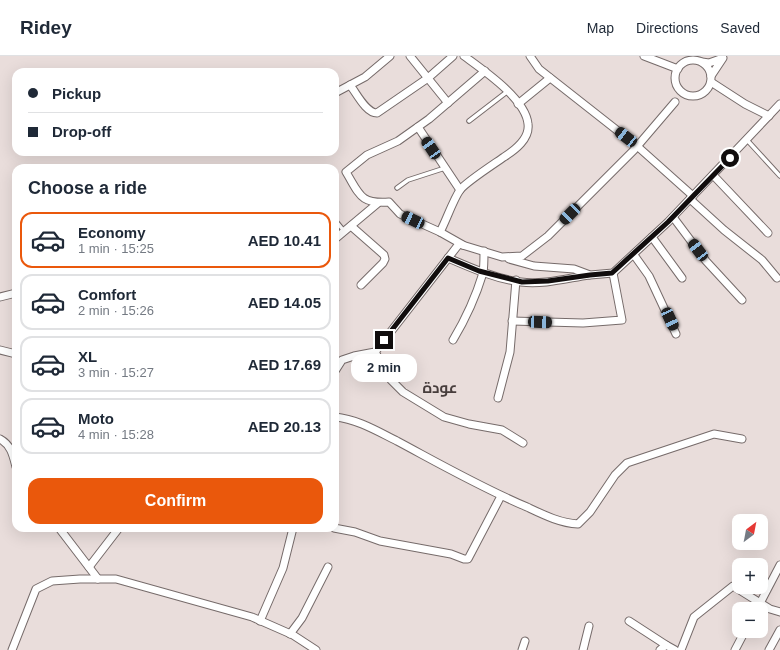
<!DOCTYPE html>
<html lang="en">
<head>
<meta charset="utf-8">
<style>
	:root { --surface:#fff; --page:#f2f2f3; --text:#1f2937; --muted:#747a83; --line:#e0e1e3; --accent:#ea580c }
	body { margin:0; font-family:Arial,Cairo,sans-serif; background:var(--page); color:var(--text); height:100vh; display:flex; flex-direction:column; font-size:15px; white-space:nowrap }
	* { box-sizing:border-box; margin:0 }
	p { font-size:13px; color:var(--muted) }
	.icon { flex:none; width:22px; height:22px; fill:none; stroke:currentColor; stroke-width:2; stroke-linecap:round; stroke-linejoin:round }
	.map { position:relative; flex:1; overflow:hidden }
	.details { position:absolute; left:12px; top:108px; width:327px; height:368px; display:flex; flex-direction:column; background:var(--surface); border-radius:12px; box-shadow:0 4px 16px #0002 }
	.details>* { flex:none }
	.top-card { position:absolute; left:12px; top:12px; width:327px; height:88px; border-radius:12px; box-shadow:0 4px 16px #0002; display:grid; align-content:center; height:88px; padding:0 16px; background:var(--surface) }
	.needle { width:26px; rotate:32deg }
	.buttons { position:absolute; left:732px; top:458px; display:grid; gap:8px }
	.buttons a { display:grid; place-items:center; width:36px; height:36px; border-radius:8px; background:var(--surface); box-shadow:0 4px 16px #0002; font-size:20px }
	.end { position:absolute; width:18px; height:18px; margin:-9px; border:5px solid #110d0d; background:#fff; box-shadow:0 0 0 2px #fff }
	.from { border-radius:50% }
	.bubble { position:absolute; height:28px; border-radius:12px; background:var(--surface); box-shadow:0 4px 16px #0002; font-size:13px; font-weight:700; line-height:28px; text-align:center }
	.car { position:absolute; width:12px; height:24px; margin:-12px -6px; border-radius:5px; box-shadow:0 0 3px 1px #0007; background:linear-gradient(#222 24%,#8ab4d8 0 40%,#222 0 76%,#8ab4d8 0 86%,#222 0) }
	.top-card b { display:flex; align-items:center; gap:14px; height:38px; font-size:15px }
	.top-card b+b { border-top:1px solid var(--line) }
	.top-card i { width:10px; height:10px; background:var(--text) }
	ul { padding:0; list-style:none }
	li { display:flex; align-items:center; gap:12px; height:56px; margin:0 8px 6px; padding:0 8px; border:2px solid var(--line); border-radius:12px }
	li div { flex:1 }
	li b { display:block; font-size:15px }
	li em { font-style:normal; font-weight:700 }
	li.current { border-color:var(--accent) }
	li>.icon { width:36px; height:36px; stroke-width:1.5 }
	h2 { padding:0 16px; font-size:18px; line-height:48px }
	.action { display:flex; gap:8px; margin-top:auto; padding:8px 16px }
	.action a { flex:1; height:46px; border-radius:12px; background:var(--accent); color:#fff; font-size:16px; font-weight:700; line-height:46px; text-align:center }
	header { display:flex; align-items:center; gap:24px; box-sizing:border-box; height:56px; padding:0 20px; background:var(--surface); border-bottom:1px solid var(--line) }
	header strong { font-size:19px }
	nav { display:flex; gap:22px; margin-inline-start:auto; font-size:14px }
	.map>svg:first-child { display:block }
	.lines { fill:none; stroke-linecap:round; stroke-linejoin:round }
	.lane-casing { stroke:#766b6a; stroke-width:5.5 }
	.street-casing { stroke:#766b6a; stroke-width:9 }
	.lane { stroke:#fff; stroke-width:3.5 }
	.street { stroke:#fff; stroke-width:7 }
	.route { stroke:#110d0d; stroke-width:5 }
	.labels { text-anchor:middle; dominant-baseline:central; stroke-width:3; stroke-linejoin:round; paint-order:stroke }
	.neighbourhood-label { font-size:15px; font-weight:bold; fill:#473d3c; stroke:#e9dddb }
</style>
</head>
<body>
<header>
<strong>Ridey</strong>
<nav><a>Map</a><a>Directions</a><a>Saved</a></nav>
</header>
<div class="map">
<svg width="780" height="594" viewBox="0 0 780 594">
	<rect width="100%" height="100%" fill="#e9dddb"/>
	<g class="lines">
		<defs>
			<g id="lane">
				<path d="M469 65 508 35"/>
				<path d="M747 84 780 120"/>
				<path d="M397 132 408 124 445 112"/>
				<path d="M335 164 344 175"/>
			</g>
			<g id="street">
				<path d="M410 0 448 47"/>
				<path d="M530 0 539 13 637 90 693 140"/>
				<path d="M644 0 678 13"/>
				<circle cx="693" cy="22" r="18"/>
				<path d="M702 6 709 7 723 2 711 20"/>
				<path d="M711 26 745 48 769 60"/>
				<path d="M350 29C357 38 366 57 377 57L428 22 453 0"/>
				<path d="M335 37 365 21 390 0"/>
				<path d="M518 48 550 22"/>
				<path d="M418 71 460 134"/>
				<path d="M713 119 768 177"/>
				<path d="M690 143 724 174 762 204 777 222"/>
				<path d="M673 161 706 205 742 244"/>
				<path d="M351 170 384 199 385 203 383 207 361 229"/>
				<path d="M440 176C446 165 453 144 460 134 466 126 494 108 504 101 515 94 530 83 528 68 526 43 483 14 464 0"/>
				<path d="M652 181 682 222"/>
				<path d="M335 183 378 147"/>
				<path d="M463 189 440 176 400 158 389 146C360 148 360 139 346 116L367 99 398 85 429 63 485 15"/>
				<path d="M634 199 649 220 676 278"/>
				<path d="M448 202C471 212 496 223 521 226 543 229 568 222 589 219"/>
				<path d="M509 203 534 210 574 213 590 219 613 217 668 166 780 48"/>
				<path d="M0 241 16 237"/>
				<path d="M512 265 583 267 622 264 613 217"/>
				<path d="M453 284C465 264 476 240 483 217 484 210 484 202 484 195"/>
				<path d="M0 294 16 298"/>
				<path d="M375 296 391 324 403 336 444 361 469 368 502 374 523 387"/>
				<path d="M335 315 342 304 354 300 375 296 459 188 502 201 522 200 548 180 634 94 675 46"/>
				<path d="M498 342 510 296 516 224"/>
				<path d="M335 361C357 363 377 375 397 385 440 408 482 432 527 451 544 459 560 467 578 468L590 456 615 419 627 407 714 378 742 383"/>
				<path d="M0 383C11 389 13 399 16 411"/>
				<path d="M59 472 98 523"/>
				<path d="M334 472 355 476 380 485 451 498 464 503H468L501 440"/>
				<path d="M89 511 119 472"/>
				<path d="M757 553 780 509"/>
				<path d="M260 565 283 512 293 472"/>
				<path d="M629 565 666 589"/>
				<path d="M290 578 302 562 328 511"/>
				<path d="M12 594 36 533 52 525 80 523H116L252 561 293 579 316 594"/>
				<path d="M522 594 525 585"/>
				<path d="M583 594 589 570"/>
				<path d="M660 594 666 589 675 594"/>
				<path d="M681 594 694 561 733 530 770 553 780 556"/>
				<path d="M735 594 745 575"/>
				<path d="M769 594 780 574"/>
			</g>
		</defs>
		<use href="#lane" class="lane-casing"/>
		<use href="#street" class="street-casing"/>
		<use href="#lane" class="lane"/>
		<use href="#street" class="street"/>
	</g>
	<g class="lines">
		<path class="route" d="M384 284 448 202 479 215 522 226 548 225 590 219 612 217 668 166 730 102"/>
	</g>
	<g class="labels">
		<g class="neighbourhood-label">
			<text x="440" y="331">عودة</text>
		</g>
	</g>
</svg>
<div class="buttons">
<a><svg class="needle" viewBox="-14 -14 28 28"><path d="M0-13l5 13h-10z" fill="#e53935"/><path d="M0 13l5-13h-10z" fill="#747a83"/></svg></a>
<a>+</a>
<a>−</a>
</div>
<i class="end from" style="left:730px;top:102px"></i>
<i class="end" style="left:384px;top:284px"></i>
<div class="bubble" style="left:351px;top:298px;width:66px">2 min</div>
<i class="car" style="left:626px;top:81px;rotate:308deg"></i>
<i class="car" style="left:431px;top:92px;rotate:326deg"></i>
<i class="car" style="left:570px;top:158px;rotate:225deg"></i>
<i class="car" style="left:413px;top:164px;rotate:295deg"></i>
<i class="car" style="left:698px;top:194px;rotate:323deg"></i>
<i class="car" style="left:670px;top:263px;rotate:155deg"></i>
<i class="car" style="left:540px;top:266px;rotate:92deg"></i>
<div class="top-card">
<b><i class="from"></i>Pickup</b>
<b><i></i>Drop-off</b>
</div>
<section class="details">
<h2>Choose a ride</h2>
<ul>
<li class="current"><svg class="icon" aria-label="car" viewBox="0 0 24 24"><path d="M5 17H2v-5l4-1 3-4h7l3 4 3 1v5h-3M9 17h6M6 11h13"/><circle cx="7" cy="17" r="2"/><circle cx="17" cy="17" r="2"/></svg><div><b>Economy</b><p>1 min · 15:25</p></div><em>AED 10.41</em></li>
<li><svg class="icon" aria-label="car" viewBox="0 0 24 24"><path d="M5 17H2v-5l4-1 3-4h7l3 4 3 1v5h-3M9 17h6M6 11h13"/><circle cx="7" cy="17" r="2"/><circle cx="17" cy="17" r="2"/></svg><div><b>Comfort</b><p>2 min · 15:26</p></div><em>AED 14.05</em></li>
<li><svg class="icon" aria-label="car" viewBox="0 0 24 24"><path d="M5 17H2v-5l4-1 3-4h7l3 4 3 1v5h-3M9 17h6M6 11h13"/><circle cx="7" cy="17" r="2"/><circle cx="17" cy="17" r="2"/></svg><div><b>XL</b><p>3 min · 15:27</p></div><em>AED 17.69</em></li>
<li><svg class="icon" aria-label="car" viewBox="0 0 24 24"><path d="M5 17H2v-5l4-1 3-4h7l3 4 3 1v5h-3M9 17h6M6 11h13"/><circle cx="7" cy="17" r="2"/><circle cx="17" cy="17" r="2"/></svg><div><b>Moto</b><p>4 min · 15:28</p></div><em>AED 20.13</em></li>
</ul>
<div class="action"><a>Confirm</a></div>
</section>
</div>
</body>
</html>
